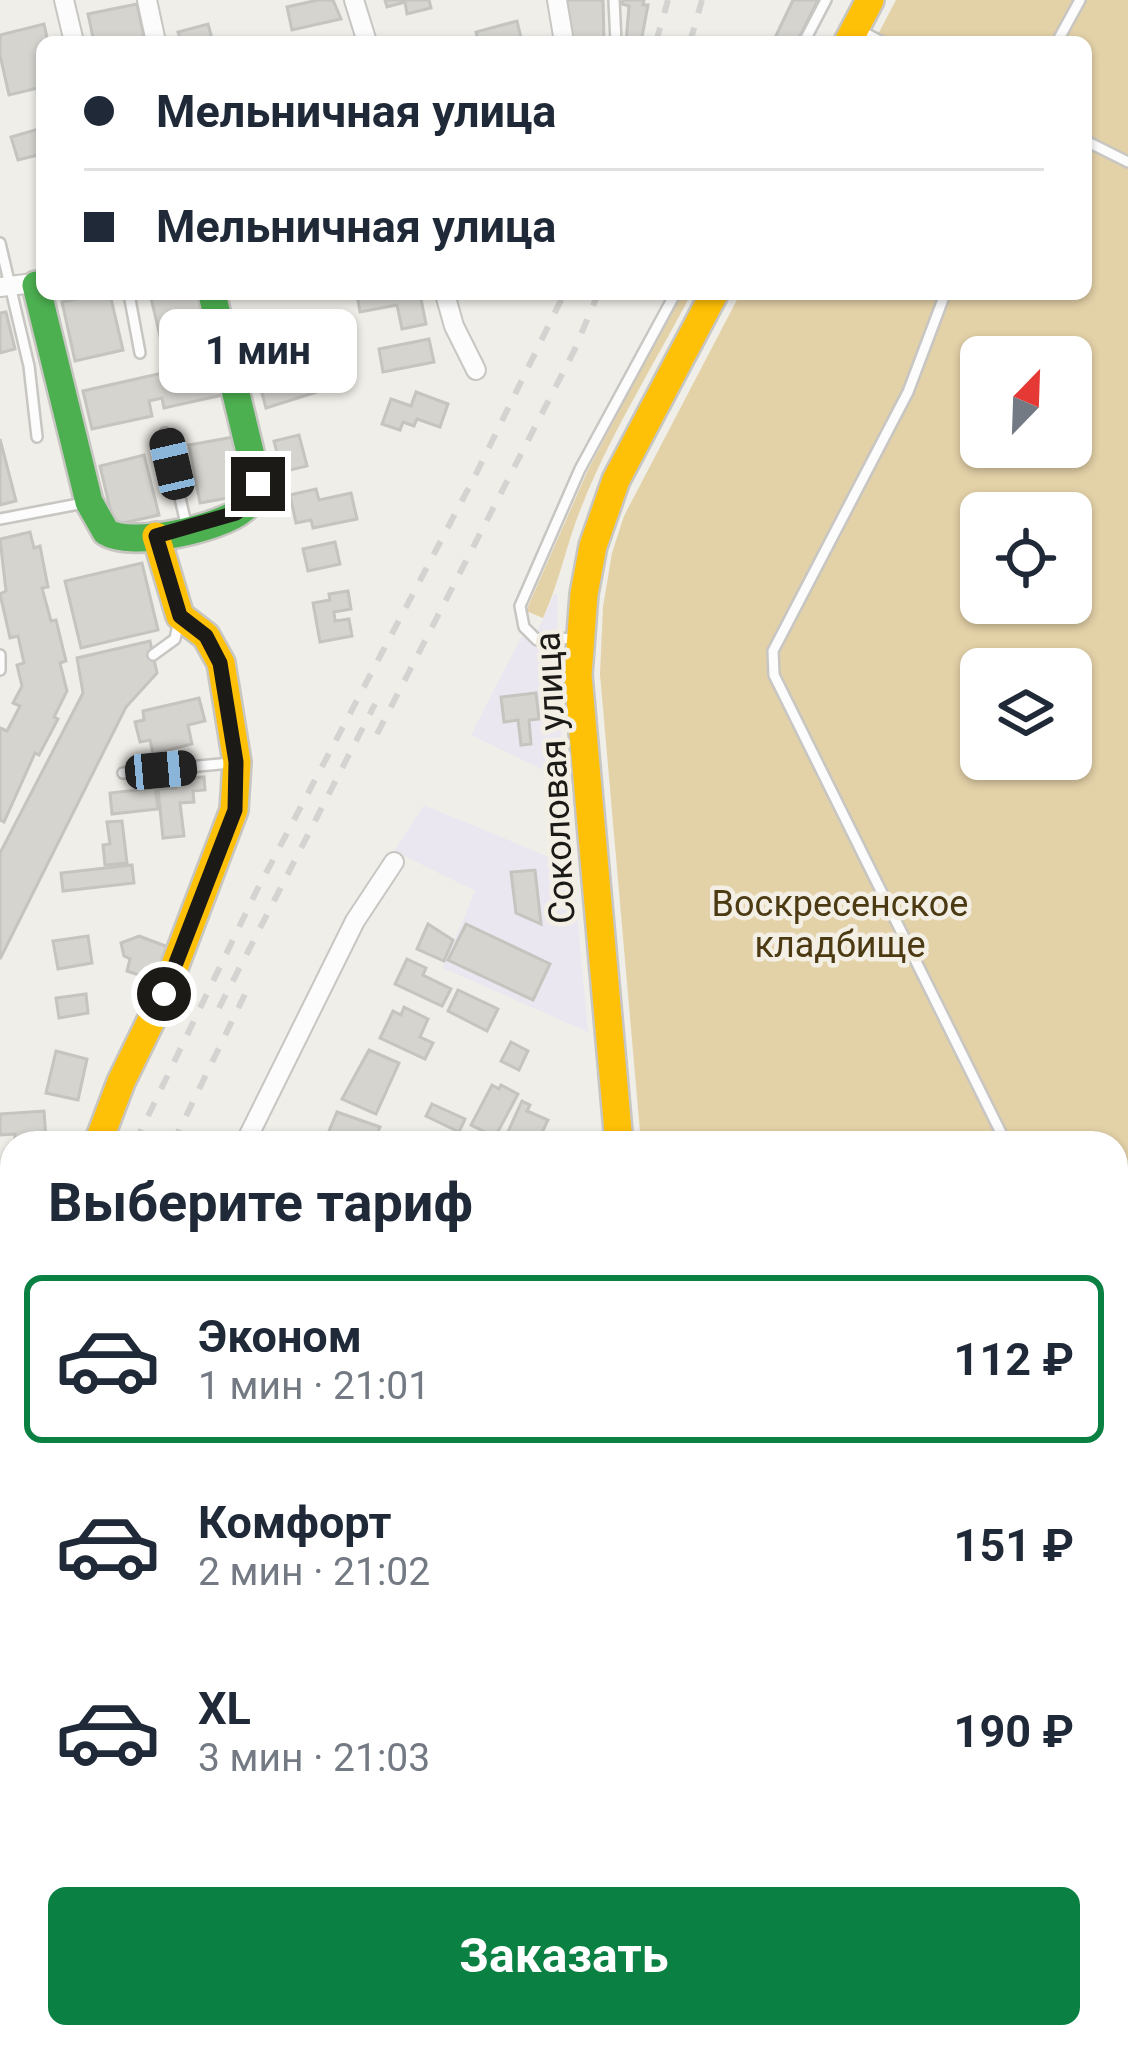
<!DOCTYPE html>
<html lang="ru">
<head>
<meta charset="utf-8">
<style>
	:root { --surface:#fff; --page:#f2f2f3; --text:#1f2937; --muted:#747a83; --line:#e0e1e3; --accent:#0b8043 }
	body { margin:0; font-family:Roboto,sans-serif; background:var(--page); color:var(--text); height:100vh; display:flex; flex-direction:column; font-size:45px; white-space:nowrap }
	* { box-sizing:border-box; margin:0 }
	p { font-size:39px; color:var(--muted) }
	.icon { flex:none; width:66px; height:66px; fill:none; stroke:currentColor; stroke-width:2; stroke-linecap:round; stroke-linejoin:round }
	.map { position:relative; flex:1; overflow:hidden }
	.details { position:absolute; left:0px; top:1131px; width:1128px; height:918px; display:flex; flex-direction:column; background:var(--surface); border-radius:36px 36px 0 0; box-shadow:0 3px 9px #0004 }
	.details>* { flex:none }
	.hud { position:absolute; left:36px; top:36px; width:1056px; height:264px; border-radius:18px; box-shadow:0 3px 9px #0004; display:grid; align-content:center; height:264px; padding:0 48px; background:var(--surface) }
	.needle { width:78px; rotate:23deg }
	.fabs { position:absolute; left:960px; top:336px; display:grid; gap:24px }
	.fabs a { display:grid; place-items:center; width:132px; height:132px; border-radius:18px; background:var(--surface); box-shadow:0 3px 9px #0004; font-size:60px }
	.end { position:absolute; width:54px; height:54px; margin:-27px; border:15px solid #1c1a17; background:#fff; box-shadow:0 0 0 6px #fff }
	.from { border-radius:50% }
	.bubble { position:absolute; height:84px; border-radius:18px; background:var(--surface); box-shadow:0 3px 9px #0004; font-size:39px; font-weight:700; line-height:84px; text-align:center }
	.car { position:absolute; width:36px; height:72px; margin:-36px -18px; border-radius:15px; box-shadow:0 0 9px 3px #0007; background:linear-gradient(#222 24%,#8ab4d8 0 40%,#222 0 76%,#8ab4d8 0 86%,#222 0) }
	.hud b { display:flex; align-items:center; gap:42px; height:114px; font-size:45px }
	.hud b+b { border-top:3px solid var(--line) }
	.hud i { width:30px; height:30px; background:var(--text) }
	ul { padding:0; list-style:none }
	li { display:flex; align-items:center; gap:36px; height:168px; margin:0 24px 18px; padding:0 24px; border:6px solid transparent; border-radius:18px }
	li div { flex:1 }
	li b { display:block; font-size:45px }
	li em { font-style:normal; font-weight:700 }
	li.selected { border-color:var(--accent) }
	li>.icon { width:108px; height:108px; stroke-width:1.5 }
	h2 { padding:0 48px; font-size:54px; line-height:144px }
	.primary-button { display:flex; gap:24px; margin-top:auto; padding:24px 48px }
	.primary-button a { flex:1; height:138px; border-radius:18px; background:var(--accent); color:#fff; font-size:48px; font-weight:700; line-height:138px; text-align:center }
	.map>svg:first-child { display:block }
	.commercial { fill:#ebe7f1 }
	.green { fill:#e3d1a7; fill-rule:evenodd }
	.building { fill:#d5d4cf; stroke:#c5c4bf; stroke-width:3 }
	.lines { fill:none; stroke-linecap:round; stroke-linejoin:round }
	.lane-casing { stroke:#c8c6c2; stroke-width:14 }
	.street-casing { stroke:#c8c6c2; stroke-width:22 }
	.fast-casing { stroke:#c8c6c2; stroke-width:32 }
	.slow-casing { stroke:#c8c6c2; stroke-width:32 }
	.lane { stroke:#fdfcfc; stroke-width:9 }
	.street { stroke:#fdfcfc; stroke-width:18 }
	.fast { stroke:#4caf50; stroke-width:27 }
	.slow { stroke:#ffc107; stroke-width:27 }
	.rail { stroke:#d4d3d1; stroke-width:6; stroke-dasharray:15 15; stroke-linecap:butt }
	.route { stroke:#1c1a17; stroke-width:15 }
	.labels { text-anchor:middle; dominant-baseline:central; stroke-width:9; stroke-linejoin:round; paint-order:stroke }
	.street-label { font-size:36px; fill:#1c1a17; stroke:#f4efe5 }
	.park-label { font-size:36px; fill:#4b3a12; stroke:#f4efe5 }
</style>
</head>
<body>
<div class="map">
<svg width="1128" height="2049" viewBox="0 0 1128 2049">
	<rect width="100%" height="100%" fill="#f0eee8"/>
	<g class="commercial">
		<path d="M554 594 558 595 556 674 567 800 551 774 471 735 521 637 537 632Z"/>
		<path d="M424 805 573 867 588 1032 443 968 475 891 394 851Z"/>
	</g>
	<g class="green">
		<path d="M896 0H1128V1838L1122 1851 1116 1853V1143H641L600 674 603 607 612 553 624 516 740 294H1086V42H874ZM981 357H1071V447H981ZM981 513H1071V603H981ZM981 669H1071V759H981Z"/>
		<path d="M680 294H691C655 363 612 431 583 503 567 541 560 581 543 618L526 611 588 470Z"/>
		<path d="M0 1654 12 1660V1868L0 1859Z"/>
	</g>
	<g class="building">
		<path d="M318 0H333L341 19 292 30 287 7Z"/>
		<path d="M385 0H429L431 8 407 14 405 2 387 7Z"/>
		<path d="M563 0H603L604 42H573Z"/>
		<path d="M623 0H644L643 5H648L641 42H626L629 6 622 4Z"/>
		<path d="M793 0H818L797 42H773Z"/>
		<path d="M137 4 145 42H94L88 14Z"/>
		<path d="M517 21 522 42H478L476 32Z"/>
		<path d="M44 24 48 42H42V87L9 95 0 55V35Z"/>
		<path d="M208 24 213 42H181L178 32Z"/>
		<path d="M42 128V154L18 160 11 137Z"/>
		<path d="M100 294H110L123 350 75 361 62 302Z"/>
		<path d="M150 294H205L213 328 161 340Z"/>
		<path d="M357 294H420L426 324 402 329 397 305 360 312Z"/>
		<path d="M6 312 15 349 0 353V313Z"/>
		<path d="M295 322 298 337 305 335 310 356 278 363 276 355 257 359 251 332Z"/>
		<path d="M429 339 434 362 383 372 379 349Z"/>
		<path d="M220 360 227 394 164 408 162 398 149 401 152 416 92 429 83 391Z"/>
		<path d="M309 364 311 370 317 369 323 390 266 408 259 382 288 375 287 370Z"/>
		<path d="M416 392 448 404 440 427 417 419 414 426 403 422 400 430 382 424 391 399 411 406Z"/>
		<path d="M299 435 307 466 282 472 274 441Z"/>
		<path d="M239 436 250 494 200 503 189 445Z"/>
		<path d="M0 439 16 501 0 505Z"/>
		<path d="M144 455 159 515 114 525 100 466Z"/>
		<path d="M316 489 319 500 351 493 357 519 313 528 311 520 296 523 290 495Z"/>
		<path d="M30 532 34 548 40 546 48 587 42 588 51 621 56 620 66 661 60 663 67 691 54 717 58 719 39 755 35 753 4 822 0 820V728L7 731 20 706 13 703 22 686 17 665 24 663 18 636 10 638 0 594 6 591 0 539Z"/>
		<path d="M335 542 340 564 308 571 303 549Z"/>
		<path d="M142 563 158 630 81 648 65 581Z"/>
		<path d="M348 591 351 609 334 612 335 621 349 619 352 636 320 642 313 603 330 600 329 594Z"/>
		<path d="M150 641 157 673 126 707 0 959V853L83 693 77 658Z"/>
		<path d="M536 693 539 719 529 720 531 744 521 745 518 720 504 722 501 697Z"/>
		<path d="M199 698 205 721 188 725 192 744 153 754 150 740 140 742 135 722 144 720 143 711Z"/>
		<path d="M204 777 205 790 193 791 194 802 180 803 184 836 163 838 158 789 176 788 175 780Z"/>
		<path d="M155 788 158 809 112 814 110 793Z"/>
		<path d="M122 821 127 863 105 865 103 845 110 844 107 822Z"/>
		<path d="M132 865 134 883 63 891 61 873Z"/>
		<path d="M535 870 541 924 516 913 511 872Z"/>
		<path d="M428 924 453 940 444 961 417 949Z"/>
		<path d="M466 924 550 964 533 1000 448 960Z"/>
		<path d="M88 936 92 963 58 969 53 941Z"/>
		<path d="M139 936 168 947 156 981 127 971 130 959 124 956 121 943Z"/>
		<path d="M407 959 426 968 423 975 451 989 442 1006 395 984Z"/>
		<path d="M458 990 498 1009 487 1031 448 1011Z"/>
		<path d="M86 994 88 1013 59 1018 56 998Z"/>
		<path d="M404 1007 428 1019 420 1037 433 1043 425 1059 380 1038 393 1011 401 1015Z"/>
		<path d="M511 1042 528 1051 519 1070 501 1061Z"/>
		<path d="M369 1050 399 1063 376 1114 342 1099Z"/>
		<path d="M56 1051 87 1059 78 1100 46 1093Z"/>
		<path d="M492 1085 499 1089 501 1085 518 1094 495 1137 471 1125Z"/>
		<path d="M522 1101 530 1105 527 1111 548 1120 537 1143H521L506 1136Z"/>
		<path d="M432 1104 465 1119 459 1132 426 1116Z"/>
		<path d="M44 1111 46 1139H37L38 1143H15V1134L0 1135V1114Z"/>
		<path d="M337 1112 380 1127 373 1143 351 1136 348 1143H324Z"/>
		<path d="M575 2037H616L610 2049H570Z"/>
	</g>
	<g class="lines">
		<defs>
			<g id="lane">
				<path d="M614 0 616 42"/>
				<path d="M861 31 882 42"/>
				<path d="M804 42 826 0"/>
				<path d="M1057 42 1080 0"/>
				<path d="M1086 141 1128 162"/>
				<path d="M0 243 29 366 37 437"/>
				<path d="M129 294 140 353"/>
				<path d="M945 294 908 392 773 651 774 675 1006 1143"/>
				<path d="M165 433 187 528"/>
				<path d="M0 519 84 503"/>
				<path d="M575 638 537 640 524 627 520 606 580 469 675 294"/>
				<path d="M0 655V670"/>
				<path d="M153 655 175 639 178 624"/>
				<path d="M123 773 231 763"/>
				<path d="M1116 1338 1128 1356"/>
			</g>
			<g id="street">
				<path d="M64 0 74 42"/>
				<path d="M147 0 156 42"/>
				<path d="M354 0 367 42"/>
				<path d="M557 0 564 42"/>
				<path d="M0 287 42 282"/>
				<path d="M445 294 454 326 476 370"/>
				<path d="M245 1143 355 921 394 862"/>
				<path d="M0 1325 12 1316"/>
				<path d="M0 1594 12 1571"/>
				<path d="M433 2049 440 2037"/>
			</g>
			<g id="fast">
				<path d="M36 285 89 502 106 532C131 548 220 529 243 509 251 503 254 494 258 485L212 294"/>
				<path d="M0 2042 14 2049"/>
			</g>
			<g id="slow">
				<path d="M848 42 870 0"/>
				<path d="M98 1143 121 1082 164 994 234 810 237 762 221 663 206 636 180 616 156 536"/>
				<path d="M619 1143 578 675 584 594 593 546 616 480 714 294"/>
				<path d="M705 2037 706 2049"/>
			</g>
		</defs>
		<use href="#lane" class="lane-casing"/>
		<use href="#street" class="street-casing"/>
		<use href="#fast" class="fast-casing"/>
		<use href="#slow" class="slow-casing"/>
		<use href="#lane" class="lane"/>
		<use href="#street" class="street"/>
		<use href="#fast" class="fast"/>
		<use href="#slow" class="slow"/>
		<g class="rail">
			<path d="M656 42 668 0"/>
			<path d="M690 42 702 0"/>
			<path d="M377 734 574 351 598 294"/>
			<path d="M219 1008 375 704"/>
			<path d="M135 1143 256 892 476 474 564 294"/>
			<path d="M173 1143 247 990"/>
			<path d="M0 1413 12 1390"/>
			<path d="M0 1445 12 1422"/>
			<path d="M0 1491 12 1468"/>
		</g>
	</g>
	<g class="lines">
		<path class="route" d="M164 994 235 810 236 762 220 663 206 636 180 616 156 536 236 513 250 503 258 484"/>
	</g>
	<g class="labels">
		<g class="street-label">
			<text transform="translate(555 778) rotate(-93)">Соколовая улица</text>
		</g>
		<g class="park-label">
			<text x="840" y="904">Воскресенское<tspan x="840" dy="41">кладбище</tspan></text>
		</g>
	</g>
</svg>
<div class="fabs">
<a><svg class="needle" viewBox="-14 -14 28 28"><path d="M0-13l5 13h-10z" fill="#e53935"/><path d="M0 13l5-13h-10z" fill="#747a83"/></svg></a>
<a><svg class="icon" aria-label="locate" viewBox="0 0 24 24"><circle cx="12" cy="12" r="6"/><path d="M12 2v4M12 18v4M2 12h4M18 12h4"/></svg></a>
<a><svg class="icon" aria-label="layers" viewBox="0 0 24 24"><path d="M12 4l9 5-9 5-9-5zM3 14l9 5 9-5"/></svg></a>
</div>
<i class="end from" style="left:164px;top:994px"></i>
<i class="end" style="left:258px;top:484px"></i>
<div class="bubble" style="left:159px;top:309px;width:198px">1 мин</div>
<i class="car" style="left:172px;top:464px;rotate:347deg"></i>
<i class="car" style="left:161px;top:770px;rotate:85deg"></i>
<div class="hud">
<b><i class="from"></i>Мельничная улица</b>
<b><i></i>Мельничная улица</b>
</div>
<section class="details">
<h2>Выберите тариф</h2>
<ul>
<li class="selected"><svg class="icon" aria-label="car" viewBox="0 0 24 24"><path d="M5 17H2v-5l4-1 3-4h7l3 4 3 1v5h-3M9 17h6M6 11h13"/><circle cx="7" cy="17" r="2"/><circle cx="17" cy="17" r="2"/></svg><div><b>Эконом</b><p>1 мин · 21:01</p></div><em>112 ₽</em></li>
<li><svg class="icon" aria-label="car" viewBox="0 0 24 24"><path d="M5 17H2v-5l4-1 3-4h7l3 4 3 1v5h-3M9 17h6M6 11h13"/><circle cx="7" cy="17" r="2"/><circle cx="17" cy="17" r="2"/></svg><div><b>Комфорт</b><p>2 мин · 21:02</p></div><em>151 ₽</em></li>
<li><svg class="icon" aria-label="car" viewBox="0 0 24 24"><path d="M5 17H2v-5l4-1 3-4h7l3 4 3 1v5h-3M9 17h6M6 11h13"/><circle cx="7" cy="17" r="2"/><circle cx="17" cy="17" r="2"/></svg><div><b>XL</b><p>3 мин · 21:03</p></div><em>190 ₽</em></li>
</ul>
<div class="primary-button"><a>Заказать</a></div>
</section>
</div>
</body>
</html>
